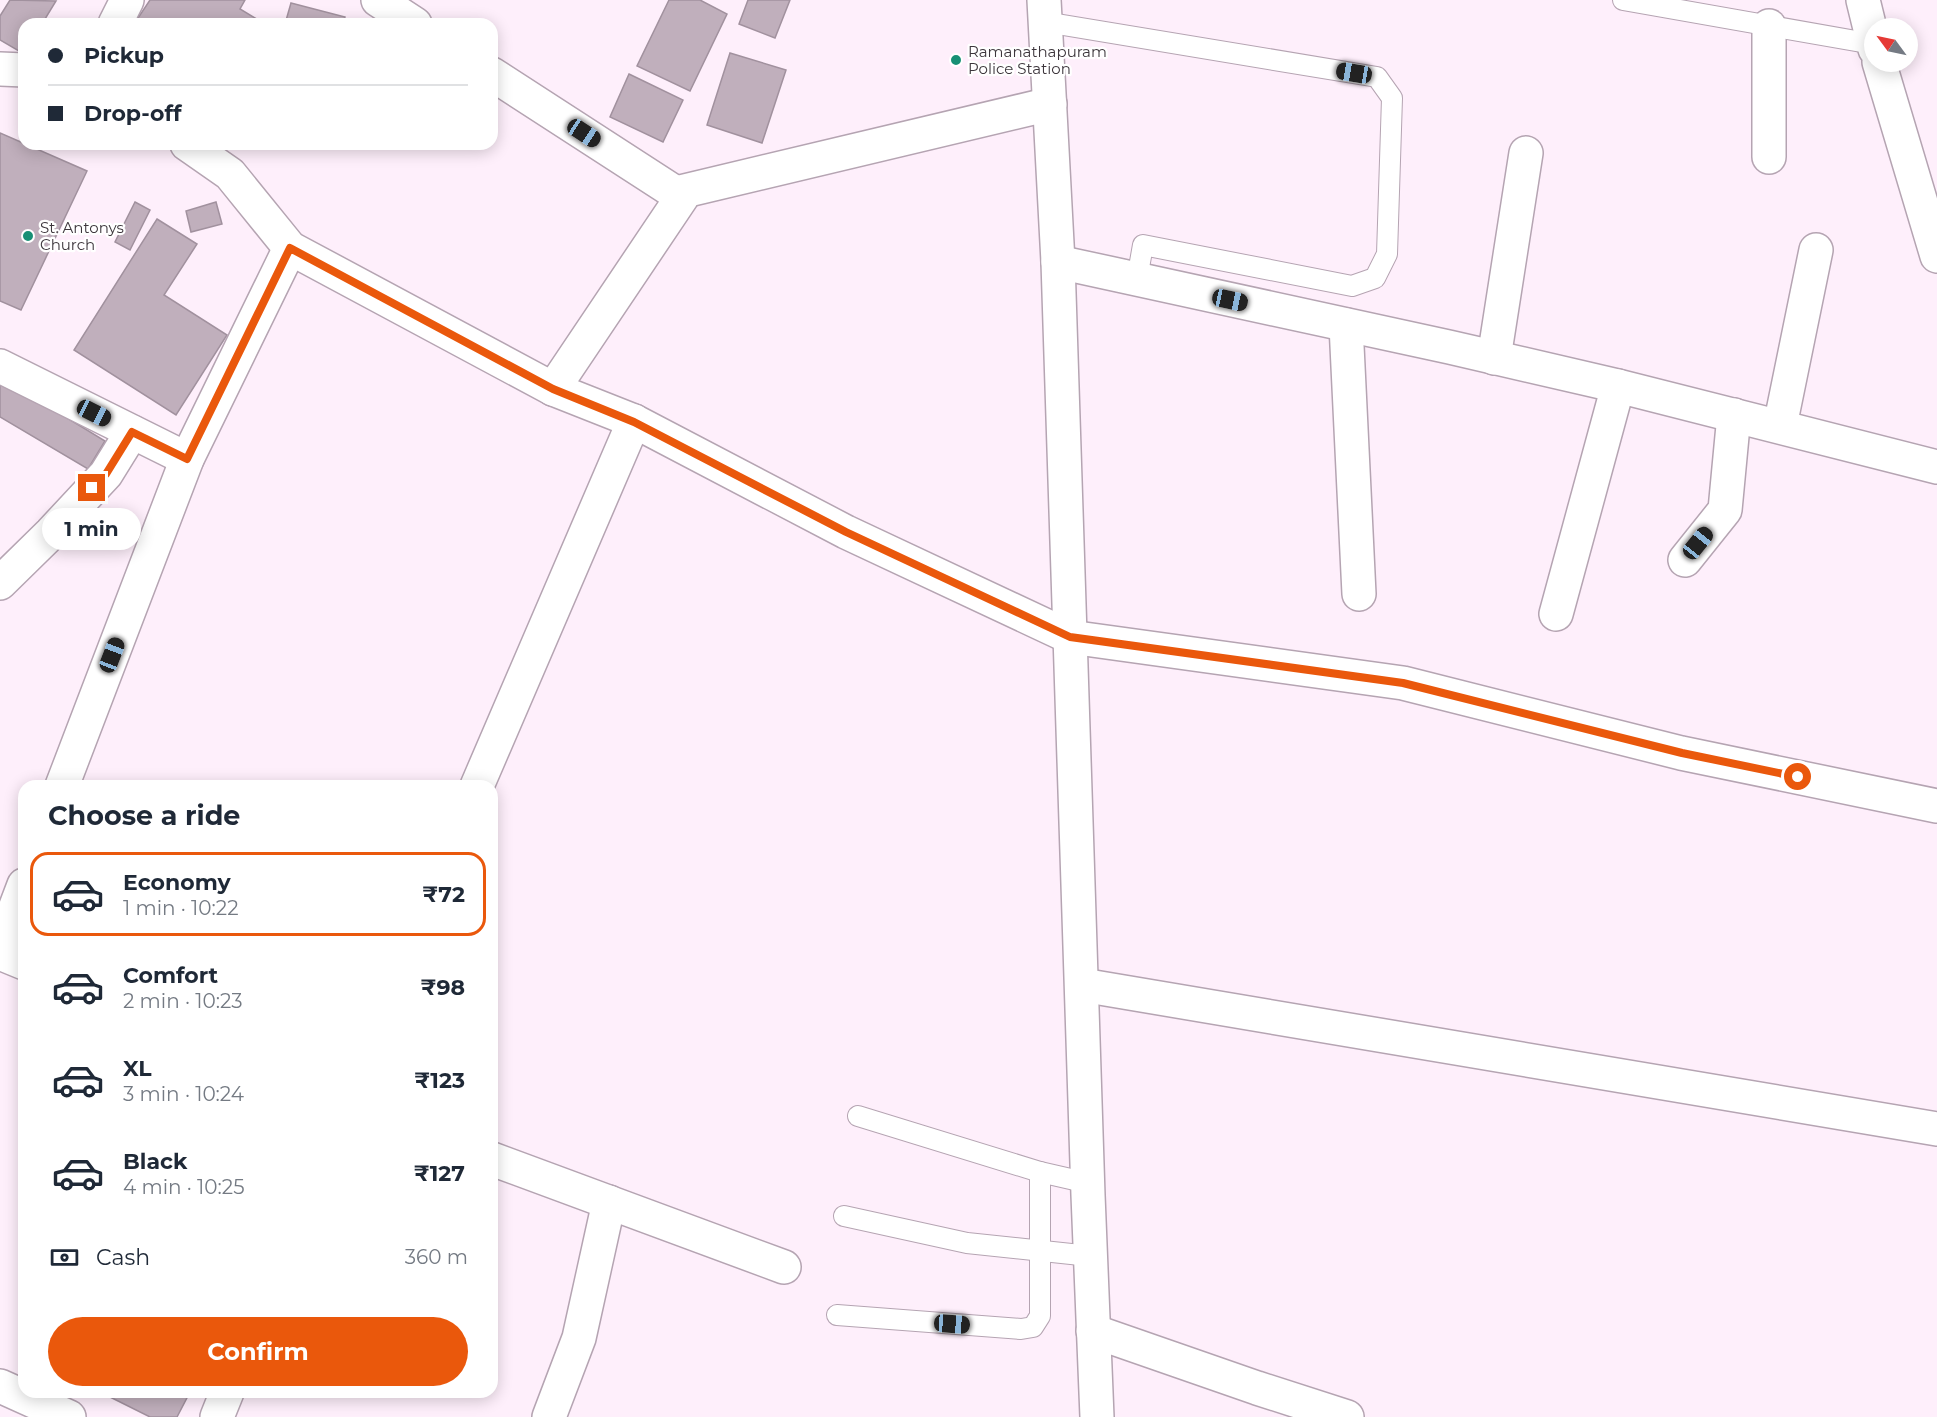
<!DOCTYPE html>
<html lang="en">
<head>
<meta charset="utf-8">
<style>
	:root { --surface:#fff; --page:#f2f2f3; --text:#1f2937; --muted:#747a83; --line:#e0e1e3; --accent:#ea580c }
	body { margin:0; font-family:Montserrat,sans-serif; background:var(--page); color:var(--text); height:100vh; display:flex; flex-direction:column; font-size:22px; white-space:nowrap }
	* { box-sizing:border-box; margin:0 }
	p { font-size:20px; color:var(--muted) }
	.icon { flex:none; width:33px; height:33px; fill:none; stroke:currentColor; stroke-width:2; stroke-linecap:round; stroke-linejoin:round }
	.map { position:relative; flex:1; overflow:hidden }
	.sheet { position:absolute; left:18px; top:780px; width:480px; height:618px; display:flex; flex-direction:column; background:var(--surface); border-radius:18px; box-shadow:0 3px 15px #0003 }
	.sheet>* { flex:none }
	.hud { position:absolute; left:18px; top:18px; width:480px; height:132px; border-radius:18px; box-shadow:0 3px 15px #0003; display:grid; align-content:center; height:132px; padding:0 30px; background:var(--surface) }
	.needle { width:39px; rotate:303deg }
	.tools { position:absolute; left:1864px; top:18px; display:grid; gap:12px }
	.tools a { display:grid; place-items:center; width:54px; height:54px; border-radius:50%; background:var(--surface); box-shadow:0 3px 15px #0003; font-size:30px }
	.end { position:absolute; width:27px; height:27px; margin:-14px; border:8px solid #ea580c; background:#fff; box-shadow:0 0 0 3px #fff }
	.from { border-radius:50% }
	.bubble { position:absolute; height:42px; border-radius:21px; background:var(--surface); box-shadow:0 3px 15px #0003; font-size:20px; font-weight:700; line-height:42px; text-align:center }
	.car { position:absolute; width:18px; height:36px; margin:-18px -9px; border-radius:8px; box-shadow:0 0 4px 2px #0007; background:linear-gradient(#222 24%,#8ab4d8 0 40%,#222 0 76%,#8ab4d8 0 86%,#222 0) }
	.hud b { display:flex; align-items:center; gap:21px; height:57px; font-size:22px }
	.hud b+b { border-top:2px solid var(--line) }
	.hud i { width:15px; height:15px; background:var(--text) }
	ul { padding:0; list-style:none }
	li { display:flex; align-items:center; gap:18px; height:84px; margin:0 12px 9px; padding:0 18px; border:3px solid transparent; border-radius:18px }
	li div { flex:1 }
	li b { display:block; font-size:22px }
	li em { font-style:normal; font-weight:700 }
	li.selected { border-color:var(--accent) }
	li>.icon { width:54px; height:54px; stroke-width:1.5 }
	h2 { padding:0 30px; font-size:27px; line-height:72px }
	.pay { display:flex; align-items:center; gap:15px; height:66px; padding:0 30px; font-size:22px }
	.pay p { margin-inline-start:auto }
	.button { display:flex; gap:12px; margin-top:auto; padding:12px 30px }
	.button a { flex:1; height:69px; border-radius:36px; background:var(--accent); color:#fff; font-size:24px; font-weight:700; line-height:69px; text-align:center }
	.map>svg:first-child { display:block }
	.building { fill:#c0afbc; stroke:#a1919e; stroke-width:1.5 }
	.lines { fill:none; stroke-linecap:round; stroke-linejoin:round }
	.service-casing { stroke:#b5a4b2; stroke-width:22 }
	.minor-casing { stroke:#b5a4b2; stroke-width:36 }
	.tertiary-casing { stroke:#b5a4b2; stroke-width:36 }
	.service { stroke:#fff; stroke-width:20 }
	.minor { stroke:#fff; stroke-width:33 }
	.tertiary { stroke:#fff; stroke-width:33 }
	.route { stroke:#ea580c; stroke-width:8 }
	.poi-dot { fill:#179075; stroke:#fff; stroke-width:2 }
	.labels { text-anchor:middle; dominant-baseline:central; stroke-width:4.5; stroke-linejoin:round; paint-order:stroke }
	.poi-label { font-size:15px; fill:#3d363c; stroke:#fff; text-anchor:start }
</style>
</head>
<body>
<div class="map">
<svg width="1937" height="1417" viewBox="0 0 1937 1417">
	<rect width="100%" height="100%" fill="#feeffb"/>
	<g class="building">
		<path d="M10 0 56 1 42 24H24V54L0 40V16Z"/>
		<path d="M150 0H245L240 9 265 24H134Z"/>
		<path d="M669 0H700L727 14 690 91 637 66Z"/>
		<path d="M748 0H790L775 38 739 24Z"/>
		<path d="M291 3 345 17 343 24H285Z"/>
		<path d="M730 53 786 70 762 143 707 125Z"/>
		<path d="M629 74 683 100 663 142 610 117Z"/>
		<path d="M0 133 87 171 21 310 0 301Z"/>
		<path d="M135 202 150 210 130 250 115 242Z"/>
		<path d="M216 202 222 224 191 232 186 211Z"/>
		<path d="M157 219 197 244 164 295 227 335 176 415 74 350Z"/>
		<path d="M0 377 105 441 88 469 0 417Z"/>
		<path d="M100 1392H190L177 1417H150Z"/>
	</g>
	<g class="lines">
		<defs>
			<g id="service">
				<path d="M1623 0 1873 44"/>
				<path d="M1045 22 1377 77 1392 98 1387 254 1375 278 1352 286 1143 245 1137 279"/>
				<path d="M858 1116 1040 1172 1088 1183"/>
				<path d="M844 1216 967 1243 1090 1256"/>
				<path d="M837 1315 1021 1329 1033 1327 1040 1316V1172"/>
			</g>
			<g id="minor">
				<path d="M378 0 415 24"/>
				<path d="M1863 0 1875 49"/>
				<path d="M115 24 127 0"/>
				<path d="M1769 26V157"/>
				<path d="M1879 62 1937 256"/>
				<path d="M0 69 24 70"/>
				<path d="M492 74 682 197 553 389"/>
				<path d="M187 144 230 174 290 248 553 389 634 421 846 532 1070 637 1403 683 1681 753 1937 806"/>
				<path d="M676 193 1050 104"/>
				<path d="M1058 262 1449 347 1618 386 1937 467"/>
				<path d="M1346 325 1359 594"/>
				<path d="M1494 358 1526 153"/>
				<path d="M0 366 187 459"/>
				<path d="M1780 426 1816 250"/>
				<path d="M1685 560 1725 510 1734 415"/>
				<path d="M0 583 51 533 106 474 132 432"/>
				<path d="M1556 614 1618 386"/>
				<path d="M62 786 187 459 290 248"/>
				<path d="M477 786 634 421"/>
				<path d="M0 948 24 885"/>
				<path d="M0 953 24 963"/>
				<path d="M1082 985 1937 1129"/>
				<path d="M492 1159 784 1267"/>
				<path d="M1093 1331 1257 1388 1347 1417"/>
				<path d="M0 1386 69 1417"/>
				<path d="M217 1417 227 1392"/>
				<path d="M549 1417 579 1338 609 1202"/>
			</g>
			<path id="tertiary" d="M1044 0 1058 262 1088 1195 1097 1417"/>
		</defs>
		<use href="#service" class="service-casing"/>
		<use href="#minor" class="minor-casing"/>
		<use href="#tertiary" class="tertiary-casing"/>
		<use href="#service" class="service"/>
		<use href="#minor" class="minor"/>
		<use href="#tertiary" class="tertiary"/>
	</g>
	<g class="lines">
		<path class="route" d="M92 488 106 474 132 432 187 459 290 248 553 389 634 422 846 532 1070 637 1403 683 1682 753 1798 777"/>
	</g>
	<g class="poi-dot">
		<circle cx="956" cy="60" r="6"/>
		<circle cx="28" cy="236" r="6"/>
	</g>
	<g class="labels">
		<g class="poi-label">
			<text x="968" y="51">Ramanathapuram<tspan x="968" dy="17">Police Station</tspan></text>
			<text x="40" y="227">St. Antonys<tspan x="40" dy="17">Church</tspan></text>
		</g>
	</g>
</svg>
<div class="tools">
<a><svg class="needle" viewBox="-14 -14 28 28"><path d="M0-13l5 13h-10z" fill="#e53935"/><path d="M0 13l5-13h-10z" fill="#747a83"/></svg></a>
</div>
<i class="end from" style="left:1798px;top:777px"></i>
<i class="end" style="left:92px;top:488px"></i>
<div class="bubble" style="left:42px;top:508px;width:99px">1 min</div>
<i class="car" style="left:1354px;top:73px;rotate:279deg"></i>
<i class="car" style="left:584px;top:133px;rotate:123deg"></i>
<i class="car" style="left:1230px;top:300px;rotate:102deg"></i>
<i class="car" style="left:94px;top:413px;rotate:117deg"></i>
<i class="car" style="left:1698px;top:543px;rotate:39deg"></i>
<i class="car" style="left:112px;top:655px;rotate:21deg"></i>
<i class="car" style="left:952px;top:1324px;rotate:94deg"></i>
<div class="hud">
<b><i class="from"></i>Pickup</b>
<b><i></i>Drop-off</b>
</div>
<section class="sheet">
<h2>Choose a ride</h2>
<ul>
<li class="selected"><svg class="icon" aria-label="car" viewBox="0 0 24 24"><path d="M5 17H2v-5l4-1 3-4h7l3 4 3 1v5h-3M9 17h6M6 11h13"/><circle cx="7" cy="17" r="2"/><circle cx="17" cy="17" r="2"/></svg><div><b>Economy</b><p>1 min · 10:22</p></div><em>₹72</em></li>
<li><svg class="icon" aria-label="car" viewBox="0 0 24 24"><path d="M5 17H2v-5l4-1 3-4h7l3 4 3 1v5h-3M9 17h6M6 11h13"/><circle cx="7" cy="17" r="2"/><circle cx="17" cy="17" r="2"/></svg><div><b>Comfort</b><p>2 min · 10:23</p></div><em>₹98</em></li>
<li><svg class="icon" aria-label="car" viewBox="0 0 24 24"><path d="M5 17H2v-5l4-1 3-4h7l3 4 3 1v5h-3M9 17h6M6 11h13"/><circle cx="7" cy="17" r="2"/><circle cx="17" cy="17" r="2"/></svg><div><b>XL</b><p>3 min · 10:24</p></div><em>₹123</em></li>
<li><svg class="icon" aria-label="car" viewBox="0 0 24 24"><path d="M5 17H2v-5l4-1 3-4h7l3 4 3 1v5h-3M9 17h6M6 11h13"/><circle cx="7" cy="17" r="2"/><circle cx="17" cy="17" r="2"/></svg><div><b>Black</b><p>4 min · 10:25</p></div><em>₹127</em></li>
</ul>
<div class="pay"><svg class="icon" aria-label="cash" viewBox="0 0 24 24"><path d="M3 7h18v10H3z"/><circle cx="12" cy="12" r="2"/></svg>Cash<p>360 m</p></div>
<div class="button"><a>Confirm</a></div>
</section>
</div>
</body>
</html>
